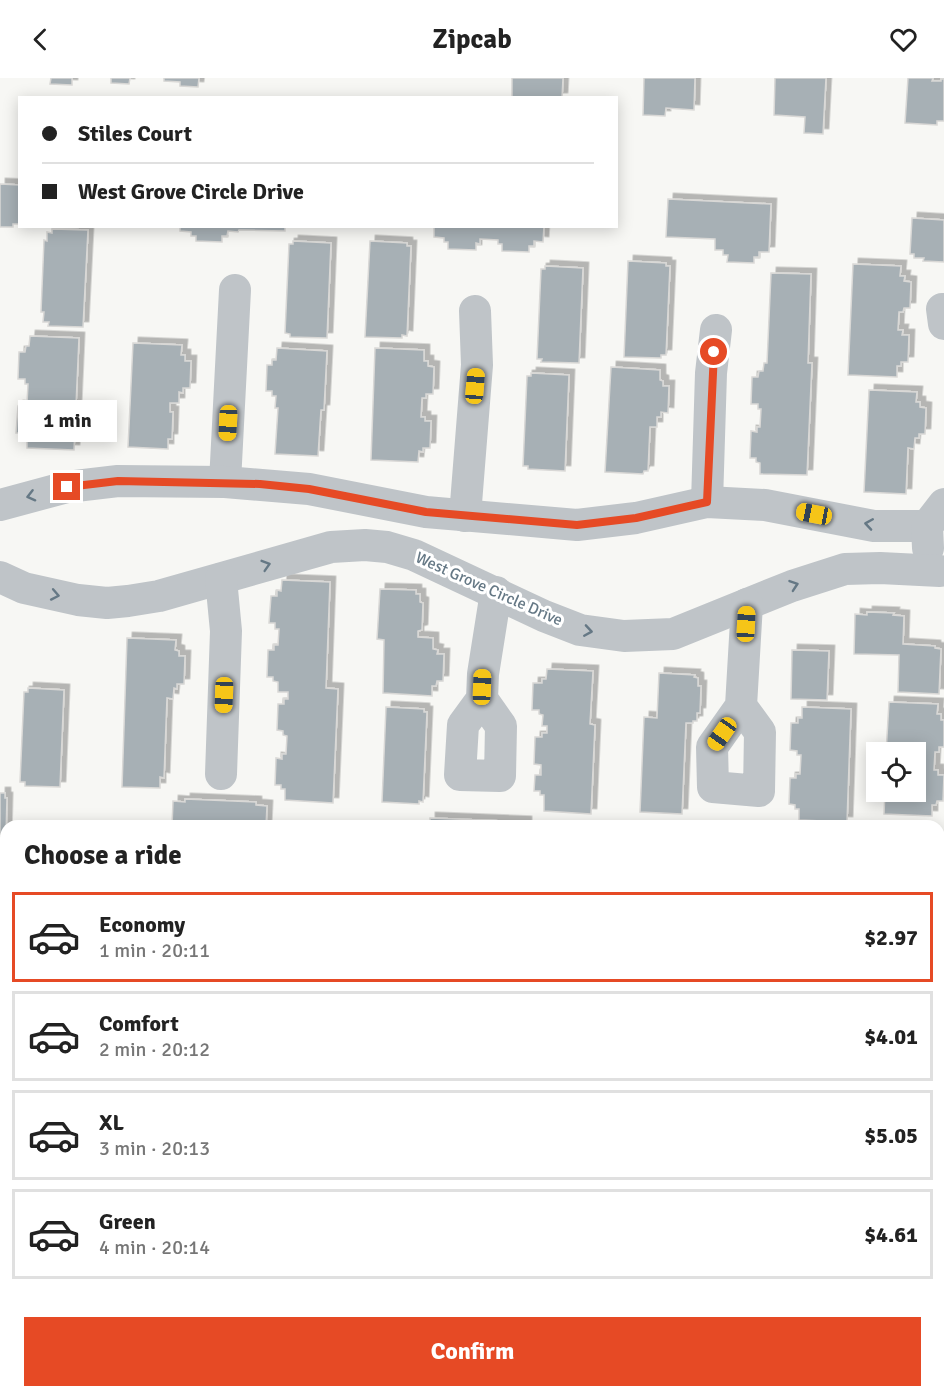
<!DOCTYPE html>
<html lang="en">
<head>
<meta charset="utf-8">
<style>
	:root { --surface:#fff; --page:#f6f6f6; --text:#222; --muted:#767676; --line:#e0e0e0; --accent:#e64a25 }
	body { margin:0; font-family:Signika,sans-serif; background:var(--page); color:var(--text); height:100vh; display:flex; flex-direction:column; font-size:22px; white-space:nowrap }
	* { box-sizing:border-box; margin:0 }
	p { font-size:20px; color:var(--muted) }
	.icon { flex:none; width:33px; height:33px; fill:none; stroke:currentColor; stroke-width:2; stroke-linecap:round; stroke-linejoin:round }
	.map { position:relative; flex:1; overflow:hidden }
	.side { position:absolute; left:0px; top:742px; width:945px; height:578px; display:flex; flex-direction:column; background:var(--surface); border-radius:18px 18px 0 0; box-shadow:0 3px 15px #0003 }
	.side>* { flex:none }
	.hud { position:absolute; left:18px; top:18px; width:600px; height:132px; border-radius:0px; box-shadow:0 3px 15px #0003; display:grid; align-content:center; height:132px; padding:0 24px; background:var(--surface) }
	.controls { position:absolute; left:866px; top:664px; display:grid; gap:12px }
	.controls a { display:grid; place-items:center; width:60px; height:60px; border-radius:0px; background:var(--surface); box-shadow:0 3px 15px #0003; font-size:30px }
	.end { position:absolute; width:27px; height:27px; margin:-14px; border:8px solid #e64a25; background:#fff; box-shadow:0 0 0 3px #fff }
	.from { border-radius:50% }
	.bubble { position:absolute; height:42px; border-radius:0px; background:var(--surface); box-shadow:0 3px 15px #0003; font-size:20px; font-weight:700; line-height:42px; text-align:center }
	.car { position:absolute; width:18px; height:36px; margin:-18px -9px; border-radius:8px; box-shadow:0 0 4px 2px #0007; background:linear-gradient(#f5c518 24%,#345 0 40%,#f5c518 0 76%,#345 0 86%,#f5c518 0) }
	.hud b { display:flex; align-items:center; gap:21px; height:57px; font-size:22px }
	.hud b+b { border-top:2px solid var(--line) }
	.hud i { width:15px; height:15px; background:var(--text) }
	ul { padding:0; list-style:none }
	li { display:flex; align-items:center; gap:18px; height:90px; margin:0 12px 9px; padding:0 12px; border:3px solid var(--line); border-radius:0px }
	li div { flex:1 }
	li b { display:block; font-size:22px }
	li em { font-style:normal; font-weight:700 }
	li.on { border-color:var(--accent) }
	li>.icon { width:54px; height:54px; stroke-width:1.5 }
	h2 { padding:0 24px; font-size:27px; line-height:72px }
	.action { display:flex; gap:12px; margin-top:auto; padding:12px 24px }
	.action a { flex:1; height:69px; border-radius:0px; background:var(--accent); color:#fff; font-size:24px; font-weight:700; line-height:69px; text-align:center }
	header { display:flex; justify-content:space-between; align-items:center; height:78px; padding:0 24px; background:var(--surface); font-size:27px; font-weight:700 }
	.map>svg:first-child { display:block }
	.green { fill:#d7dcd3 }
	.water { fill:#b7c4c8 }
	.building { fill:#a7b0b5; stroke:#d9d8d6; stroke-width:1.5; filter:url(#shadow) }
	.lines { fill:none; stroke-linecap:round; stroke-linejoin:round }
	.minor { stroke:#bfc4c8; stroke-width:32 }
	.oneway { stroke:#657885 }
	.route { stroke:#e64a25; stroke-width:8 }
	.labels { text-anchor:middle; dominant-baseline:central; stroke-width:6; stroke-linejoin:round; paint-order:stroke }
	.street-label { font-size:16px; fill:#657885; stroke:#fff }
</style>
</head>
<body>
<header><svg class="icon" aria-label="back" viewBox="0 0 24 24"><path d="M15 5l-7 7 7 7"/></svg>Zipcab<svg class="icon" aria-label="heart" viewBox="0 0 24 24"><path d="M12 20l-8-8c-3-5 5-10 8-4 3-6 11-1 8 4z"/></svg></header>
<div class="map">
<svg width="944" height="1319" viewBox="0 0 944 1319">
	<defs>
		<filter id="shadow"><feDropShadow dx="5.5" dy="-5.5" stdDeviation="0" flood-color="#0004"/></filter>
	</defs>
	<rect width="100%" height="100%" fill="#f7f7f4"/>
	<g class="green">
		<path d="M939 843H944V885L939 902Z"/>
		<path d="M534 1314H812L810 1319H535Z"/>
	</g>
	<path class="water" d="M0 828 6 829V882L0 881Z"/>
	<g class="building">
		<path d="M51 0H72V7L50 6Z"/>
		<path d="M111 0H130L129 6 111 5Z"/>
		<path d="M164 0H199L198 9 180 8V4L164 3Z"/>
		<path d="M512 0H563L562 20H512Z"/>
		<path d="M644 0H695L694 32 666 30 665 38 643 37Z"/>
		<path d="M775 0H826L823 56 804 55 805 39 774 37Z"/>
		<path d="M908 0H933L932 3H941V1H944V43H937V47L905 45Z"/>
		<path d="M0 106 20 107V146H13V149H0Z"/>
		<path d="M668 121 771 126 769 174H759V179H754V185L727 184 728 177H723V172H715V161L666 159Z"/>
		<path d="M912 140 944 142V184L923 183 924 180H914V176H910Z"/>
		<path d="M180 148H285V153L239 152 238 154 228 153 227 158H222V164L196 163V158H191V154L180 153Z"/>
		<path d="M434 148H544L543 164 534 163V168H529V174L502 173V166H498V162L480 161V166L476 165V172L448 171V164H444V160L434 159Z"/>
		<path d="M52 151 88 152 83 249 48 248 49 244H43L44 234H41L44 162 47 163V154L52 155Z"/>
		<path d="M293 163 331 165 327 260 290 259V256L285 255 289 166H293Z"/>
		<path d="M370 163 407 165V168H411L407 258 402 257V260L365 259Z"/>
		<path d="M628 183 666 185V188H670L666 277H661V280L624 279Z"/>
		<path d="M853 186 901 188 900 198H905L904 203 911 204 910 230H904L903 234H899L898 252H903L902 257H909L908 284H901V288H897V299L848 297Z"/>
		<path d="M545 188 583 190 579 285 541 284 542 281H537L541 191H545Z"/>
		<path d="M771 195 811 196 808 285H812L807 397 760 396V385L756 384V380H750L751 353 757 354V349H760L761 331H758V326H751L752 299H758L759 293H763L764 285H767Z"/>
		<path d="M30 258 79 260 74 372 27 370V359H23V355H16L18 328 24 329V324L27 325 28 306H25V301H18L19 274H25L26 268H29Z"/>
		<path d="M133 265 182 267 181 277H185V283H191L190 310H183V315L179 314V325H170V334H173L172 361H168V371L128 369Z"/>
		<path d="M277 270 327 273 324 332H321L318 378 275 376 278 330H275L276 318H272V313H266L267 287H272V282H276Z"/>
		<path d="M375 270 424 272V283H428V288L434 289 433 316H426V320H422L421 339H425V343H431L430 370H423V374L419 373 418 384 371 382Z"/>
		<path d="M611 289 660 292V302L663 303V308H669L668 335 661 334V339H657V349H650L648 393H644L643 396 605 394Z"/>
		<path d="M531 295 569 297 565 393 528 391V388H523L527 298H531Z"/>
		<path d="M869 312 917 314 916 324H920V329L926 330 925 356H919V360H915L914 371 908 370 906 416 864 414Z"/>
		<path d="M282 502 330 504 326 610 338 611 333 725 285 722V711H281V707H275L276 680 282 681V676H286L287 658 283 657V653L277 652 278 626H284V621H288V614H278V604L273 603V599H267L268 572H274V567H278L279 551H275V545H269L271 518H277V512L281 513Z"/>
		<path d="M380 511 416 512V516H420V524L423 525 422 552 418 553V559L433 560V571L438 572 437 576H444L443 603H437L436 608H432V618L383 615 384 562 377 561Z"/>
		<path d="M867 534 894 535 893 537 904 538 903 566 935 568V570L941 571 939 616 898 614 899 577 854 576 855 536 867 537Z"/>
		<path d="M127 560 176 562 175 572 179 573V578H185L184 606H177V611L174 610 173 621 167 620 164 700 160 699V710L122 709Z"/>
		<path d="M792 572 829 573 827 622 791 621Z"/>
		<path d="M547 591 593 593 590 646 595 647 591 736 544 733V717H540V713H534L535 697H541V687L534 686 535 659H542V655H547V648H542L543 637 539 636V632H532L533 605H542V601H546Z"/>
		<path d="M659 595 695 597 694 599 698 600V608H701L700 635H697V643H693V645H686L682 736 640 734 644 639 657 640Z"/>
		<path d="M28 610 64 612 60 709 25 708V704H20L24 614H28Z"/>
		<path d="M889 624 938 626 937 636H941V642H944V669H939V674H935L934 692H938V697H944L943 723H937L936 727H932V738L884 736 885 714H915V675H886Z"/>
		<path d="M386 629 424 631V634H427L423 724 419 723V726L382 724Z"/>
		<path d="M802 629 851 631 847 744 799 742V731H795V727L789 726 790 700H796V696H800L801 677H797V673L790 672 791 645H798V640H802Z"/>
		<path d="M0 715H5V720H7L6 757 0 756Z"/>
		<path d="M185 721 256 724V727L267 728 266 748H172L173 723 185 724Z"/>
		<path d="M430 740 526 744V748H430Z"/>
	</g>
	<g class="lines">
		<g class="minor">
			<path d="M944 231H942L944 246"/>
			<path d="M225 404 235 212"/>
			<path d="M707 424 711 295 716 252"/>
			<path d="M0 427 67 409 118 403 225 404 309 411 426 434 577 447 636 440 707 424 765 427 874 448H927"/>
			<path d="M465 438 477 287 475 233"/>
			<path d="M928 470 927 448 944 426"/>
			<path d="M0 499 24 510 78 522 107 525 128 523 159 518 331 469 365 467 387 469 414 477 544 538 580 552 624 558 673 556 792 508 845 491 880 490 940 493"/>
			<path d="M482 621 501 648 500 698 460 697 463 647 482 621 483 596 496 514"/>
			<path d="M741 628 712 669 713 709 759 713 760 654 741 628 747 526"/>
			<path d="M221 696 226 553 221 501"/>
			<path d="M317 1319V1314"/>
		</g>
	</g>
	<defs><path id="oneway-chevron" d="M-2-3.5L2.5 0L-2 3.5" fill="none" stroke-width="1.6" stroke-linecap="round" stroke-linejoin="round" transform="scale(1.5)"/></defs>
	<g class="oneway">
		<use href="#oneway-chevron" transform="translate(31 418) rotate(166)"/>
		<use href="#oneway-chevron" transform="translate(869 446) rotate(-171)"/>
		<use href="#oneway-chevron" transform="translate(266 487) rotate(-17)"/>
		<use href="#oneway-chevron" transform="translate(794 507) rotate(-19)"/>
		<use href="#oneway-chevron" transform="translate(55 517) rotate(11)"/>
		<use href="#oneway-chevron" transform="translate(588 553) rotate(9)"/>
	</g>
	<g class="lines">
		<path class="route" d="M67 409 118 403 260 406 309 411 426 434 577 447 636 440 707 424 714 274"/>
	</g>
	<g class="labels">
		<g class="street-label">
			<text transform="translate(489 511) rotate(24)">West Grove Circle Drive</text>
		</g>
	</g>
</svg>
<div class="controls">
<a><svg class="icon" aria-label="locate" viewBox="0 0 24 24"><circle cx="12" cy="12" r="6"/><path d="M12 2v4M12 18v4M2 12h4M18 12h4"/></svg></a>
</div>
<i class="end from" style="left:714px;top:274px"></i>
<i class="end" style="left:67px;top:409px"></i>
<div class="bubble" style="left:18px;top:322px;width:99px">1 min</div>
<i class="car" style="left:475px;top:308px;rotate:5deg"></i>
<i class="car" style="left:228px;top:345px;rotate:183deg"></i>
<i class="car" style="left:814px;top:436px;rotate:281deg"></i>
<i class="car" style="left:746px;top:546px;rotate:3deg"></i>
<i class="car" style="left:482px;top:609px;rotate:2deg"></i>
<i class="car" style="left:224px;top:617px;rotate:182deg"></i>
<i class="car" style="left:722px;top:656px;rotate:215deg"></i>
<div class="hud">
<b><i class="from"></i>Stiles Court</b>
<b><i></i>West Grove Circle Drive</b>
</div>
<section class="side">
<h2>Choose a ride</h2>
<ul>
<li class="on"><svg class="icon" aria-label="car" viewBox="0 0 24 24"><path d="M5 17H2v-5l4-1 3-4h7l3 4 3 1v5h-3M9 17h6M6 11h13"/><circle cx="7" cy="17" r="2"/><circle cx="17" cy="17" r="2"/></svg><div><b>Economy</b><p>1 min · 20:11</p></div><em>$2.97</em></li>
<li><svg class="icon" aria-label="car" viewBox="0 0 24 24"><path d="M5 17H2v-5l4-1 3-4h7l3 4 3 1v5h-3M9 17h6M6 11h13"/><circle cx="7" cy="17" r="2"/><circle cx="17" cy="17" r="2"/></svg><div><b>Comfort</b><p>2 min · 20:12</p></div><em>$4.01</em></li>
<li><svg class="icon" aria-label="car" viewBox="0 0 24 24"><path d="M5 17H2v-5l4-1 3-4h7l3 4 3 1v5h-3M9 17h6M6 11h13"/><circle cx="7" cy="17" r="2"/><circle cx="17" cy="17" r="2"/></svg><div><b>XL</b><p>3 min · 20:13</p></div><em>$5.05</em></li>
<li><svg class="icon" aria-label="car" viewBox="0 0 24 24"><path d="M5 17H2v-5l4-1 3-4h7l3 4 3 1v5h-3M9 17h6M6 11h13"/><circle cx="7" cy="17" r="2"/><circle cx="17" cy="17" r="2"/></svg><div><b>Green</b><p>4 min · 20:14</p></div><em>$4.61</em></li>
</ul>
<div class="action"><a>Confirm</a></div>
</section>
</div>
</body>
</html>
